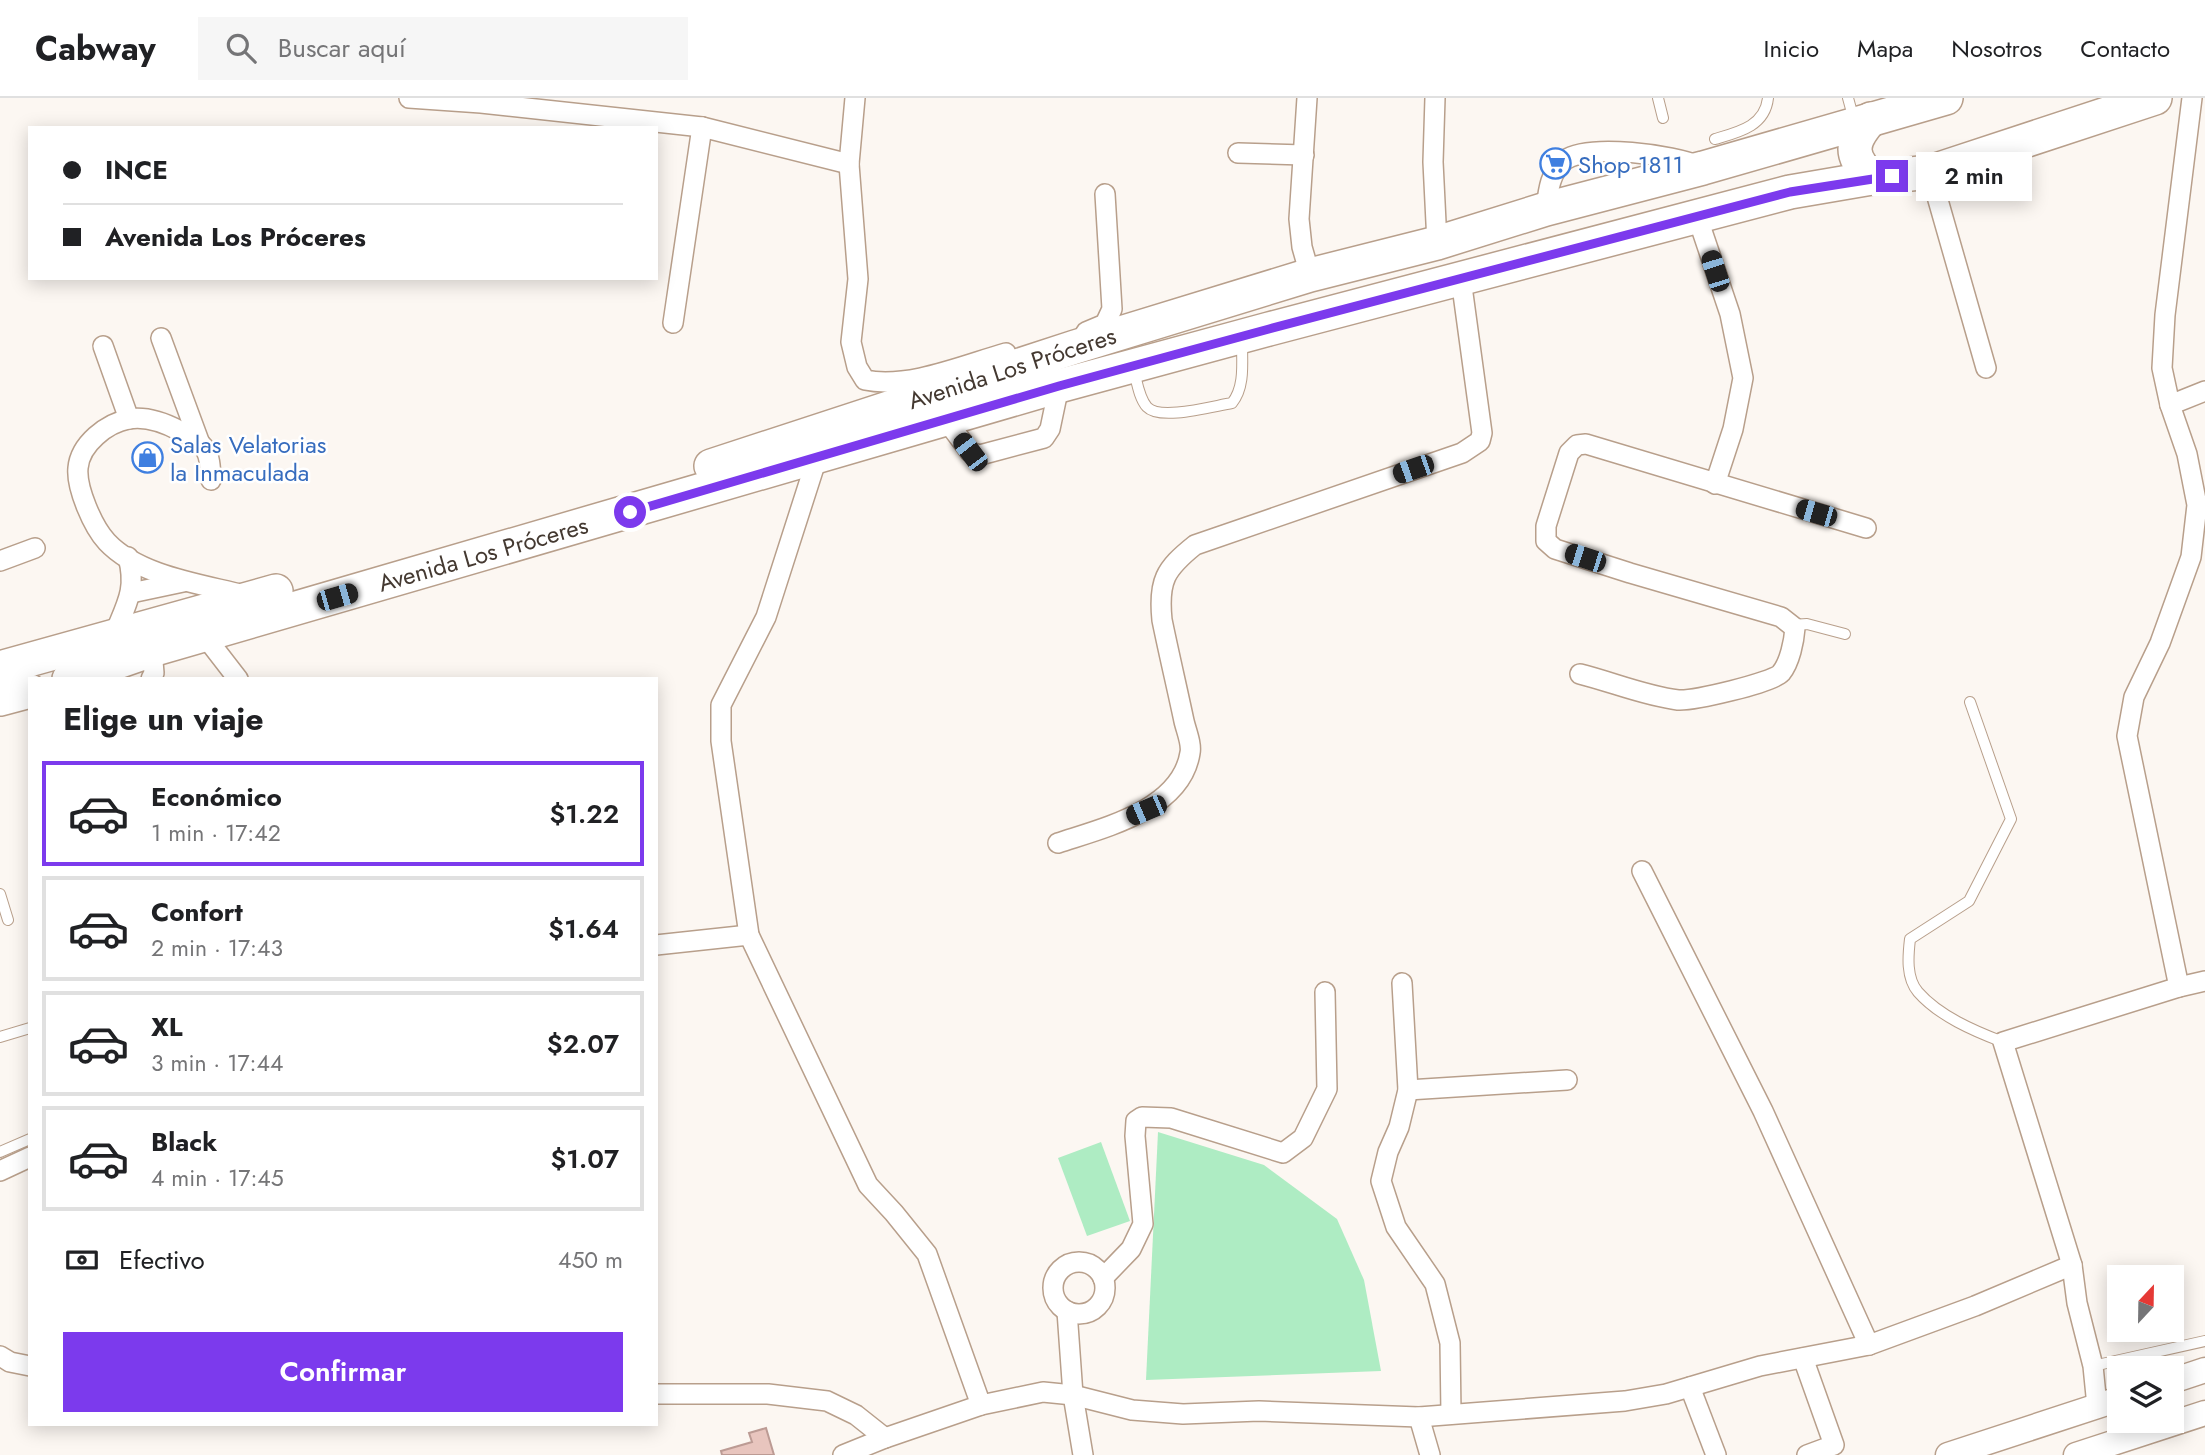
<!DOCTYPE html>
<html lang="es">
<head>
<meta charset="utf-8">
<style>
	:root { --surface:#fff; --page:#f6f6f6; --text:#202124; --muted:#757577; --line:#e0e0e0; --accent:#7c3aed }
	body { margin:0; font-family:Jost,sans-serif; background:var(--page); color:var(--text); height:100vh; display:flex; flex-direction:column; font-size:26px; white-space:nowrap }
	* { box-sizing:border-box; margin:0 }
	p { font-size:23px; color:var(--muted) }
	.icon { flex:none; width:38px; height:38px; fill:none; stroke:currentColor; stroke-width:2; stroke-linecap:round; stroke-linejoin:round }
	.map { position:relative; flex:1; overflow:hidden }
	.panel { position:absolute; left:28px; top:579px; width:630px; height:749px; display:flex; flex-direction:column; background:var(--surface); border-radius:0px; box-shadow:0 4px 18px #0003 }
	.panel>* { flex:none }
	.guide { position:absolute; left:28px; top:28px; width:630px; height:154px; border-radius:0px; box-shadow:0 4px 18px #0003; display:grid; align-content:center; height:154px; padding:0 35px; background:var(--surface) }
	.needle { width:46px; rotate:22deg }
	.tools { position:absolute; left:2107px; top:1167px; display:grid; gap:14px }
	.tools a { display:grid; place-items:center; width:77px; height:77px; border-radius:0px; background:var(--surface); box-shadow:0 4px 18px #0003; font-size:35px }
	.end { position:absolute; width:32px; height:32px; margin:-16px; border:9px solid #7c3aed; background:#fff; box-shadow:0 0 0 4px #fff }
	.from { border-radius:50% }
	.bubble { position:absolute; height:49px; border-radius:0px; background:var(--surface); box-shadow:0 4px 18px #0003; font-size:23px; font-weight:600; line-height:49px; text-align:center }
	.car { position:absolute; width:21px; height:42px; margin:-21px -10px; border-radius:9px; box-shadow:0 0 5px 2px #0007; background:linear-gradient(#222 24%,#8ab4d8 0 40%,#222 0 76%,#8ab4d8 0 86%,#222 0) }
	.guide b { display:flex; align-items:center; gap:24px; height:66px; font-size:26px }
	.guide b+b { border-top:2px solid var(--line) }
	.guide i { width:18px; height:18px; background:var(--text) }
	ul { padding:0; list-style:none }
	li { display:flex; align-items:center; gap:21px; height:105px; margin:0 14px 10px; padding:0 21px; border:4px solid var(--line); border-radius:0px }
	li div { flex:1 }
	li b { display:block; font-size:26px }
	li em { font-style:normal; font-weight:600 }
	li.on { border-color:var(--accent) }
	li>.icon { width:63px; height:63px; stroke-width:1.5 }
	h2 { padding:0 35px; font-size:32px; line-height:84px }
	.pay { display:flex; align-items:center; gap:18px; height:77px; padding:0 35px; font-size:26px }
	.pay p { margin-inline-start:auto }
	.cta { display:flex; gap:14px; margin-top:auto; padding:14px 35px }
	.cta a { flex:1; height:80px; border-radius:0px; background:var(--accent); color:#fff; font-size:28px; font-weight:600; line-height:80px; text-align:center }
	header { display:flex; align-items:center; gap:42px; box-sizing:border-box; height:98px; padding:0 35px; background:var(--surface); border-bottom:2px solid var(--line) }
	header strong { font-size:33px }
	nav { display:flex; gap:38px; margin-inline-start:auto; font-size:24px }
	.search { width:490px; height:63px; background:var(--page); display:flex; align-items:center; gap:18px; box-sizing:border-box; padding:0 24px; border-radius:0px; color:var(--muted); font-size:26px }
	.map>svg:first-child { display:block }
	.green { fill:#aeecc3 }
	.building { fill:#e8c5be; stroke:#bc9b94; stroke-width:2 }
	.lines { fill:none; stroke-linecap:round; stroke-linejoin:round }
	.service-casing { stroke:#b89f8b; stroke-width:12 }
	.minor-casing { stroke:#b89f8b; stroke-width:22 }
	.tertiary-casing { stroke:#b89f8b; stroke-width:27 }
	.trunk-casing { stroke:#b89f8b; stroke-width:36 }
	.service { stroke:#fff; stroke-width:10 }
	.minor { stroke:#fff; stroke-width:19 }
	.tertiary { stroke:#fff; stroke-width:24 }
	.trunk { stroke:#fff; stroke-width:33 }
	.route { stroke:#7c3aed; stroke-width:9 }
	.labels { text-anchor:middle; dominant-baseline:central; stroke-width:5; stroke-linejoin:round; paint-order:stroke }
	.shop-label { font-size:24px; fill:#366cbe; stroke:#fff; text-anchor:start }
	.street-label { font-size:24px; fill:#443931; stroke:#fff }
</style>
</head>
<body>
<header>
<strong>Cabway</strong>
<div class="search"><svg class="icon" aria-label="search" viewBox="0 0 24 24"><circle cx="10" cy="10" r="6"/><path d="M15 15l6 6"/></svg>Buscar aquí</div>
<nav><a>Inicio</a><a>Mapa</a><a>Nosotros</a><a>Contacto</a></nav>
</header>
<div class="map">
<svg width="2205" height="1357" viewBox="0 0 2205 1357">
	<rect width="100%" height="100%" fill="#fcf7f2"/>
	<g class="green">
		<path d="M1158 1034 1264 1067 1337 1121 1364 1182 1381 1273 1146 1282Z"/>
		<path d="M1101 1044 1130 1123 1087 1138 1058 1060Z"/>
	</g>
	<path class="building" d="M766 1330 774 1357H722L721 1353 752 1344 749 1335Z"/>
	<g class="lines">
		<defs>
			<g id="service">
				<path d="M1658 0 1663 20"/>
				<path d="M1848 0 1854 22"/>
				<path d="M1715 41C1739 34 1765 28 1768 0"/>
				<path d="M1134 273C1137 284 1139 300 1147 309 1160 323 1213 308 1232 305 1245 289 1242 265 1242 246"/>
				<path d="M1792 527 1807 526 1845 536"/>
				<path d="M1970 604 2011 721 1969 803 1910 841C1908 858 1906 880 1918 894 1939 918 1974 933 2003 944"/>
				<path d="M0 796 8 822"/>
				<path d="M0 939 30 930"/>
				<path d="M0 1054 30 1041"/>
				<path d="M2093 1268 2205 1243"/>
			</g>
			<g id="minor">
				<path d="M409 0 481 5 702 29 849 66"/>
				<path d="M855 0 849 66 858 181 851 244 857 269 865 282C908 291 964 267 1006 255"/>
				<path d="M1307 0 1299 121 1302 149 1310 177"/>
				<path d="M1435 0 1433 64 1437 145"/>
				<path d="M1238 55 1304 57"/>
				<path d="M1930 74 1986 270"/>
				<path d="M1546 111C1548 94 1550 73 1565 62 1589 45 1674 57 1699 68"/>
				<path d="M1697 118 1730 216 1743 280 1733 331 1715 386"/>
				<path d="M673 225 702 29"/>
				<path d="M1086 234 1105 226 1112 211 1105 96"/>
				<path d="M161 240 199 343"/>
				<path d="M103 248 129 321"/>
				<path d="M2170 307 2205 293"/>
				<path d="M946 322 970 354 980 357 1044 340 1050 331 1059 288"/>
				<path d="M817 360 766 519 721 607V643L749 837 868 1087 894 1115 927 1156 981 1307"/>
				<path d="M211 382C210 352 207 347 180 333 165 325 147 318 129 321 107 325 80 346 78 370 76 390 93 429 107 444 139 478 201 486 244 497"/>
				<path d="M0 463 35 450"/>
				<path d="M131 495 183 484"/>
				<path d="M114 537C126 507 137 492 128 459"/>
				<path d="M204 537 238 581"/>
				<path d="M1580 576C1612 584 1645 598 1678 602 1693 603 1772 585 1781 575 1790 564 1794 543 1795 530L1781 519 1630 475 1555 451 1546 443V428L1569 355 1577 347 1586 346 1866 430"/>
				<path d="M151 581 154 575 152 552"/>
				<path d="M1058 745C1103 730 1181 712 1190 655 1192 646 1186 632 1184 623 1177 590 1169 556 1162 522 1158 483 1165 471 1195 447L1462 355 1480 343 1482 335 1461 181"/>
				<path d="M1642 773 1763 1013 1869 1247"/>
				<path d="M656 847 749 837"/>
				<path d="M1402 885 1408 992 1399 1029 1388 1054 1381 1083 1396 1129 1435 1186 1450 1245 1451 1316"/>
				<path d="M2179 889 2127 638 2134 599 2160 545 2191 459 2197 407 2187 356 2170 307 2162 270 2165 217 2192 0"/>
				<path d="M1408 992 1567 982"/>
				<path d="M0 1073 30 1059"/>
				<circle cx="1079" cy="1190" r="26"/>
				<path d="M1103 1180 1131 1151 1143 1126 1135 1038 1136 1023 1142 1019 1171 1020 1283 1055 1303 1040 1327 991 1325 894"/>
				<path d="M1067 1213 1073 1297 1083 1357"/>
				<path d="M0 1258 10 1264 30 1268"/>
				<path d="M1803 1260 1834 1347 1807 1357"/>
				<path d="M1690 1289 1716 1357"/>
				<path d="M656 1296H768L827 1303 856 1317 885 1340"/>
				<path d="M2097 1308 2093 1268 2077 1205 2072 1167 2003 944 2179 889 2205 883"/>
				<path d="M1419 1319 1430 1357"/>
				<path d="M843 1357 885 1340 981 1307 1043 1294 1073 1297 1132 1312 1183 1316 1259 1313 1419 1319 1625 1303 1666 1296 1760 1268 1869 1247 1975 1208 2072 1167"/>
			</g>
			<g id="tertiary">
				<path d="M2172 1283 2205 1272"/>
				<path d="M1948 1357 2119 1301"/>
				<path d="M2076 1357 2205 1315"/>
			</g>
			<g id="trunk">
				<path d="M1871 21C1850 45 1849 58 1872 80"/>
				<path d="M711 368 1075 249 1310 177 1437 145 1546 111 1703 70 1946 0"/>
				<path d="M0 570 276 493"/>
				<path d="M69 581 152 552 1059 288 1269 231 1790 94 1872 80 1930 74 2155 0"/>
				<path d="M0 601 30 593"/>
			</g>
		</defs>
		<use href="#service" class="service-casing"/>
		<use href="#minor" class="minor-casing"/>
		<use href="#tertiary" class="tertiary-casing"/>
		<use href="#trunk" class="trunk-casing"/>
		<use href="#service" class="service"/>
		<use href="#minor" class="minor"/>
		<use href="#tertiary" class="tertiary"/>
		<use href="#trunk" class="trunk"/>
	</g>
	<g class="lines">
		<path class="route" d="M630 414 1059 288 1269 231 1790 94 1892 78"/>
	</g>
	<defs>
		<symbol id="supermarket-ring" viewBox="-11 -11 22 22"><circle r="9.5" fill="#fff" stroke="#3f7fe0" stroke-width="1.5"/><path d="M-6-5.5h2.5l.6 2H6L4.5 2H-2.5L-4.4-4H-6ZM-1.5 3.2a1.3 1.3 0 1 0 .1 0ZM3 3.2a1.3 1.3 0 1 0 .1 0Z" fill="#3f7fe0"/></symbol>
		<symbol id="shop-ring" viewBox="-11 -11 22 22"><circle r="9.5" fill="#fff" stroke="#3f7fe0" stroke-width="1.5"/><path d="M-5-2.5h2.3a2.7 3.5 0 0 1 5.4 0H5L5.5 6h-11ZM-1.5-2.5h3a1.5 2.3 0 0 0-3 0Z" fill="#3f7fe0"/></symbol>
	</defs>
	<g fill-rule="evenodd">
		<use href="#supermarket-ring" x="1538" y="48" width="35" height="35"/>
		<use href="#shop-ring" x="130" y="342" width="35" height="35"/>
	</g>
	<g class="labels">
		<g class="shop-label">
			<text x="1578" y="66">Shop 1811</text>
			<text x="170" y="346">Salas Velatorias<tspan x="170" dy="28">la Inmaculada</tspan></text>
		</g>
		<g class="street-label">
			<text transform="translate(1012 270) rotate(-18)">Avenida Los Próceres</text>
			<text transform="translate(483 456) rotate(-16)">Avenida Los Próceres</text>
		</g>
	</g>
</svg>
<div class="tools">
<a><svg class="needle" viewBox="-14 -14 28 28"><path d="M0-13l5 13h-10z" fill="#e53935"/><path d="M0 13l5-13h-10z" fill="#757577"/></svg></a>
<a><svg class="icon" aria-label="layers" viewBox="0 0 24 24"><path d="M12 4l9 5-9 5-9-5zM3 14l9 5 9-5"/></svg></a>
</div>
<i class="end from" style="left:630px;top:414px"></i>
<i class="end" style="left:1892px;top:78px"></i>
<div class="bubble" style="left:1916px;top:54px;width:116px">2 min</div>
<i class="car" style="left:1715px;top:173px;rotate:342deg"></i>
<i class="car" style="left:970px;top:354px;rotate:323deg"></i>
<i class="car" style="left:1413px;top:371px;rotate:251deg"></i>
<i class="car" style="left:1816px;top:415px;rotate:286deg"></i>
<i class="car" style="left:1585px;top:460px;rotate:288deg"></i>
<i class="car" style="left:337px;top:499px;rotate:74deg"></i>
<i class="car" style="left:1146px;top:712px;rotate:247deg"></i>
<div class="guide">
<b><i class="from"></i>INCE</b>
<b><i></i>Avenida Los Próceres</b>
</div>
<section class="panel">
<h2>Elige un viaje</h2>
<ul>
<li class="on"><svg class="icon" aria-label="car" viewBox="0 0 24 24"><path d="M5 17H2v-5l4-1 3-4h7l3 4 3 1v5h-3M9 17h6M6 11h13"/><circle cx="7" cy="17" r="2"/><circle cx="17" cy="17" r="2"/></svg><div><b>Económico</b><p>1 min · 17:42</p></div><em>$1.22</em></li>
<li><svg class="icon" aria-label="car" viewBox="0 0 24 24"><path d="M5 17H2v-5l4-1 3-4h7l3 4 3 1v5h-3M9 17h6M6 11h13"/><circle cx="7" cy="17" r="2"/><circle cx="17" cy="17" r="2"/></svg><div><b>Confort</b><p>2 min · 17:43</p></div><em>$1.64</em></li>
<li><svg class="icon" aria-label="car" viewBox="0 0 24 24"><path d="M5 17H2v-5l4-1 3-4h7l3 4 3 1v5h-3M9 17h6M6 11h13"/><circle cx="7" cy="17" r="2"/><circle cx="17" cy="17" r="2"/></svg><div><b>XL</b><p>3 min · 17:44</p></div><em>$2.07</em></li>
<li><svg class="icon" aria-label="car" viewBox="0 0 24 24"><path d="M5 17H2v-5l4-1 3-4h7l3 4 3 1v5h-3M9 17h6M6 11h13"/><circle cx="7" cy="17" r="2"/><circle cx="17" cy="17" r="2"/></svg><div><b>Black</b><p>4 min · 17:45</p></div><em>$1.07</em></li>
</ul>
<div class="pay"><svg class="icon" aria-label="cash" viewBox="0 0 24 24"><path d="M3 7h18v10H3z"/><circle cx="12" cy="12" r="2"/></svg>Efectivo<p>450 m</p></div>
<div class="cta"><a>Confirmar</a></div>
</section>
</div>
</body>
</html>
